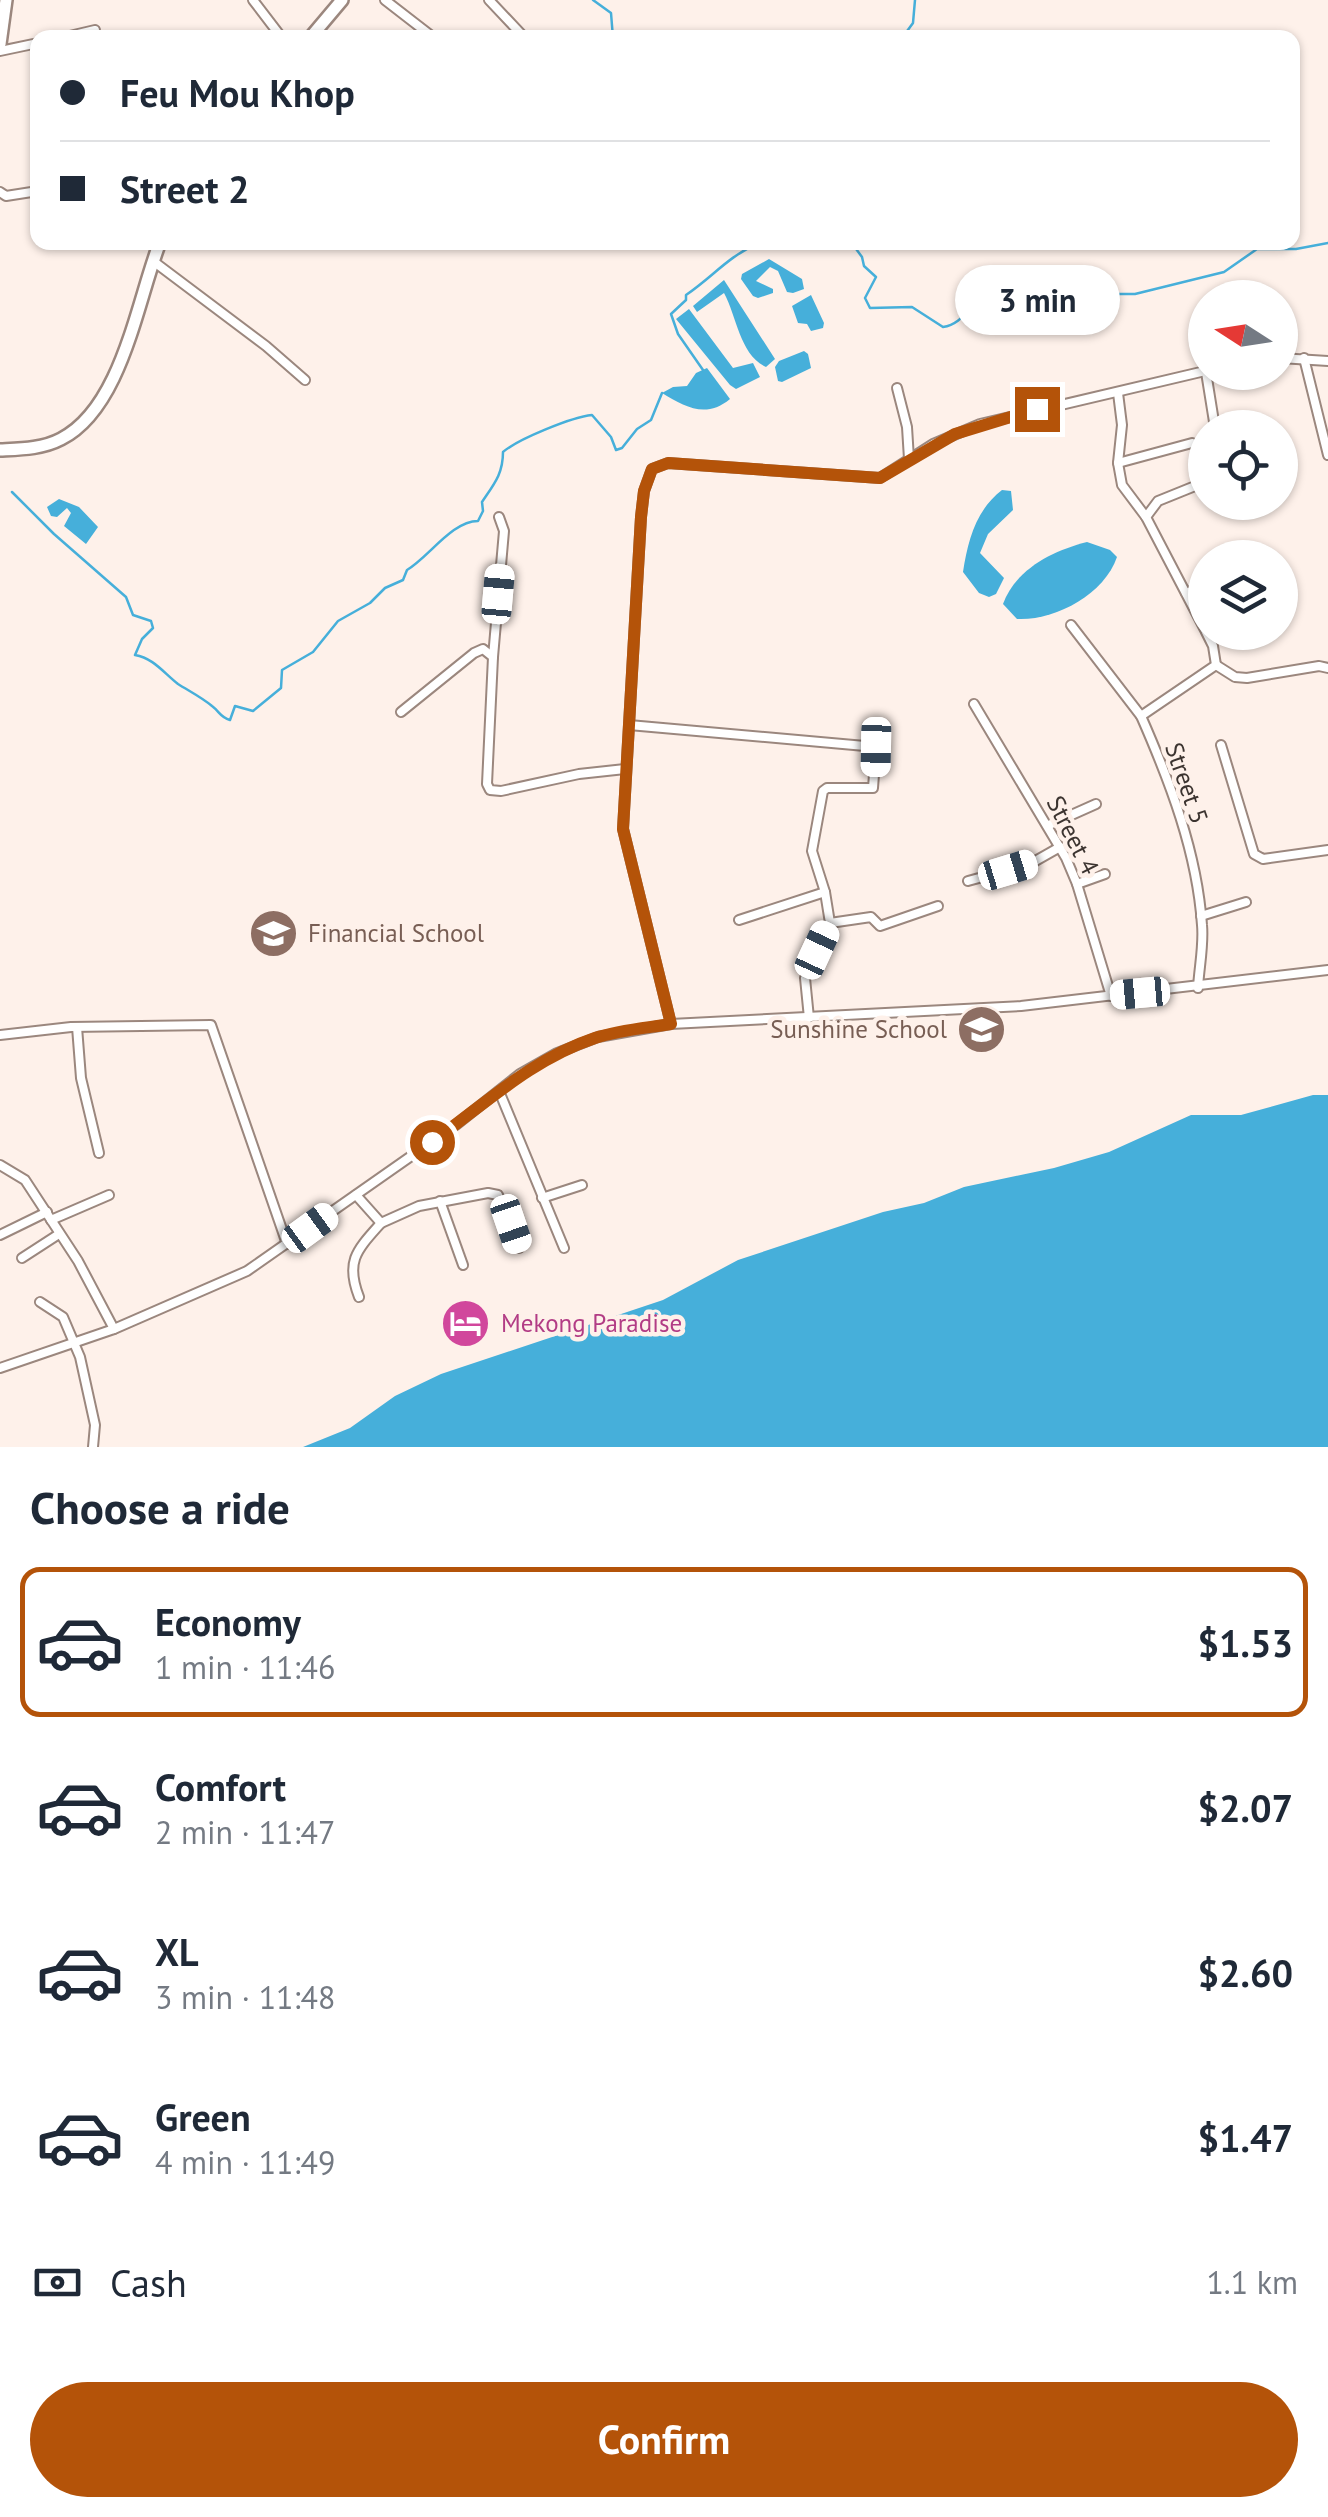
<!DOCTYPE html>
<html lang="en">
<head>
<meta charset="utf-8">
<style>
	:root { --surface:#fff; --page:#f2f2f3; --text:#1f2937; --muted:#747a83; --line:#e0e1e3; --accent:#b45309 }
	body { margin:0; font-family:"PT Sans",sans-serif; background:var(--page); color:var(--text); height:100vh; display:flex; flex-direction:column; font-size:38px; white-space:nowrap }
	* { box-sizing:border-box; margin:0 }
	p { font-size:32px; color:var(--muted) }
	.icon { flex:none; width:55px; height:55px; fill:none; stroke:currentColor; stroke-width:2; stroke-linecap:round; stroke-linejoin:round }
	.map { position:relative; height:1447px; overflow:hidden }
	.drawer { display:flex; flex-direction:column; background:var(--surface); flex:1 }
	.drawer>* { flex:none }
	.hud { position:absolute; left:30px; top:30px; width:1270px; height:220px; border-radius:20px; box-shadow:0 2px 8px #0004; display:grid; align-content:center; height:220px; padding:0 30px; background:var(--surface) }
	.needle { width:65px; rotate:282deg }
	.controls { position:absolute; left:1188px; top:280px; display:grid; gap:20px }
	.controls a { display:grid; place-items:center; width:110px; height:110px; border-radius:50%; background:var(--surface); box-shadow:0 2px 8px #0004; font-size:50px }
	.end { position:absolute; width:45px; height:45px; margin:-22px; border:12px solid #b45309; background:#fff; box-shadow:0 0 0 5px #fff }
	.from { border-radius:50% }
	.bubble { position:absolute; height:70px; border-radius:35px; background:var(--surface); box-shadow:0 2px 8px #0004; font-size:32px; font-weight:600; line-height:70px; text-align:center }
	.car { position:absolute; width:30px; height:60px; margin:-30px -15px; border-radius:12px; box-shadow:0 0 8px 2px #0007; background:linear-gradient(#fff 24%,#345 0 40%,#fff 0 76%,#345 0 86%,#fff 0) }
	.hud b { display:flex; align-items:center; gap:35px; height:95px; font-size:38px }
	.hud b+b { border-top:2px solid var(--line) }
	.hud i { width:25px; height:25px; background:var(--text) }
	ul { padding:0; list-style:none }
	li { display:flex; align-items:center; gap:30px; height:150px; margin:0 20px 15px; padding:0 10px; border:5px solid transparent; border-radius:20px }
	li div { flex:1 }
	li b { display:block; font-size:38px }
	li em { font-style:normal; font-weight:600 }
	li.selected { border-color:var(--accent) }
	li>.icon { width:90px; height:90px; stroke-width:1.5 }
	h2 { padding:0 30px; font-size:45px; line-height:120px }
	.pay { display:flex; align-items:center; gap:25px; height:110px; padding:0 30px; font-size:38px }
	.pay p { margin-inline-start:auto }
	.button { display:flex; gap:20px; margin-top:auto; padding:20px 30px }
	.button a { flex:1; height:115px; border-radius:60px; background:var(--accent); color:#fff; font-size:40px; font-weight:600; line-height:115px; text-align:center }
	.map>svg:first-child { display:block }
	.water { fill:#46afda }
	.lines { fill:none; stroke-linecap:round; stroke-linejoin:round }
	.stream { stroke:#46afda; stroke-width:2.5 }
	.street-casing { stroke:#9b877e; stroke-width:12 }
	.secondary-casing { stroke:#9b877e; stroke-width:16 }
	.street { stroke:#fff; stroke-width:8 }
	.secondary { stroke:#fff; stroke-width:11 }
	.route { stroke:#b45309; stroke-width:12 }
	.labels { text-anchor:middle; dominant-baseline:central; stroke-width:9; stroke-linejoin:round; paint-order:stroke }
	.street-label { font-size:25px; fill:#3c3430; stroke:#fef1ea }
	.education-label { font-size:25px; fill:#785e54; stroke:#fef1ea; text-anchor:start }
	.hotel-label { font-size:25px; fill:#b23c85; stroke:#fef1ea; text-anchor:start }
</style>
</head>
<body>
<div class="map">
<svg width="1328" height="1447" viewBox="0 0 1328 1447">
	<rect width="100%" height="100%" fill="#fef1ea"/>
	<g class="water">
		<path d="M769 259 802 279 804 289 793 293 787 292 778 271 770 267 756 281 773 289V293L758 298 753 296 741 279 742 274Z"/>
		<path d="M724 280 775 359 766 367C740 355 737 317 724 293L697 312 693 306Z"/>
		<path d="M811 295 824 323 823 328 811 331 807 324 798 323 792 306Z"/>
		<path d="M689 309 733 368 753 363 760 377 736 389 730 385 676 319Z"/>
		<path d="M804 351 808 354 811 368 782 382 778 381 775 367 779 361Z"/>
		<path d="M707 368 730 399C706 419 685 407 662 393L673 387 687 386 696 373Z"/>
		<path d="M1002 490 1011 491 1013 510 988 534 980 553 1004 578 996 594 989 597 979 593 963 572C968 540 976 510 1002 490Z"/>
		<path d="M59 499 79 507 98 527 86 544 64 526 71 513 67 508 57 517 51 516 47 507Z"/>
		<path d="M1087 542 1110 550 1117 557C1104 595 1054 621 1017 619L1003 604C1016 569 1052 551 1087 542Z"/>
		<path d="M1313 1095H1328V1447H303L350 1428 395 1396 441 1374 663 1300 738 1260 883 1212 924 1203 964 1187 1054 1168 1109 1152 1191 1115H1241Z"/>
	</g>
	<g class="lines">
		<g class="stream">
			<path d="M593 0 611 13 613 38"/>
			<path d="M902 38 913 23 915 0"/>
			<path d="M791 242 793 247 806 242"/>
			<path d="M851 242 862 257 864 266 876 277 865 298 870 308 912 307 943 327C963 324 968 306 984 296L1004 301 1031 282 1059 278 1118 294H1135L1224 272 1257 249H1296L1328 243"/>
			<path d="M703 370 678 334 671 314 686 300V295C715 275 726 258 760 242"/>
			<path d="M12 492 54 534 126 597 133 615 151 621 153 628 142 639 135 655C153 658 163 672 178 684 189 691 201 697 212 706 220 712 220 717 230 720L235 706 253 711 281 688 282 670 313 652 338 621 370 603 385 588 403 580 407 570C429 557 452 521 478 521L483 511 482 502C494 484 503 474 503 452 518 439 572 417 592 415L611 437 616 450 622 448 637 429 651 420 662 393"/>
		</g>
		<defs>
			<g id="street">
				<path d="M253 0 282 38"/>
				<path d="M385 0 434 38"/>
				<path d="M489 0 524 37"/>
				<path d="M61 38 95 30"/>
				<path d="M0 51 38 43"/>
				<path d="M0 192 6 196 38 191"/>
				<path d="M153 261 266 346 305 380"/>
				<path d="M1280 358 1328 361"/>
				<path d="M1304 358 1328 455"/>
				<path d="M1206 372 1215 428"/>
				<path d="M897 388 907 427 909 459"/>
				<path d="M1118 393 1122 425 1118 463 1122 485 1146 517 1205 630"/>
				<path d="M1118 463 1192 443"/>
				<path d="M1146 517 1158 501 1205 482"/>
				<path d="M1186 593 1205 586"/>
				<path d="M1071 625 1141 716"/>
				<path d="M493 657 504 531 499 517"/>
				<path d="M1216 665 1235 677 1247 678 1319 666 1328 668"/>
				<path d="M974 704 1066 858 1077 884 1111 996"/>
				<path d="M401 712 474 653 483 649 493 657 487 784 490 790 501 791 579 774 625 769"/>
				<path d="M629 725 876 747 873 788H827L823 791 812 851 825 892 830 923 805 978 809 1018"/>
				<path d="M1221 745 1254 854 1263 859 1328 850"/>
				<path d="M1049 825 1096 804"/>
				<path d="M968 881 1030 864 1060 847"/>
				<path d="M1077 884 1105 874"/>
				<path d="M1201 916 1246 902"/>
				<path d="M739 920 825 892"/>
				<path d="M830 923 871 917 880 926 938 906"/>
				<path d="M1198 988C1199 968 1204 945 1202 925 1197 852 1170 782 1141 716L1216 665 1213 646 1206 632"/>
				<path d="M671 1024 623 829 641 517 644 491 652 469 668 463 880 478 933 444 980 424 1205 371"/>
				<path d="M77 1027 81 1078 99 1153"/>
				<path d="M0 1035 71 1027 211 1025 287 1244"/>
				<path d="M499 1091 564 1248"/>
				<path d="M0 1165 25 1180 78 1261 114 1329"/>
				<path d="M356 1195 381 1223 419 1206 488 1193 498 1195 519 1248"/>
				<path d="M542 1198 582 1185"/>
				<path d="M440 1201 463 1265"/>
				<path d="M51 1220 109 1195"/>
				<path d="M0 1235 47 1212"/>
				<path d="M22 1258 59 1234"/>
				<path d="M359 1297C345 1261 357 1250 381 1223"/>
				<path d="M40 1302 63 1317 80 1357 95 1425 93 1447"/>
				<path d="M0 1368 114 1329 247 1271 457 1124 520 1074 557 1053 598 1037 671 1024 1021 1006 1328 970"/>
			</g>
			<g id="secondary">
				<path d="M310 38 342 0"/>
				<path d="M0 44 6 0"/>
				<path d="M0 450C20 449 42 449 61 439 122 408 137 301 160 242"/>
			</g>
		</defs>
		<use href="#street" class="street-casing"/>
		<use href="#secondary" class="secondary-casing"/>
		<use href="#street" class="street"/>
		<use href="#secondary" class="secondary"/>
	</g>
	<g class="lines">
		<path class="route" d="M432 1142C485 1104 532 1059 595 1038 619 1030 646 1028 671 1024L623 829 641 517 644 491 652 469 668 463 880 478 955 434 1037 409"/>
	</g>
	<defs>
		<symbol id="university-disc" viewBox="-11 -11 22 22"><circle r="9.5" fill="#8d6e63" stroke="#fef1ea"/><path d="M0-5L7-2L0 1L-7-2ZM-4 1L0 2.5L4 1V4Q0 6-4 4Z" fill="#fff"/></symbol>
		<symbol id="school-disc" viewBox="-11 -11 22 22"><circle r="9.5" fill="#8d6e63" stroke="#fef1ea"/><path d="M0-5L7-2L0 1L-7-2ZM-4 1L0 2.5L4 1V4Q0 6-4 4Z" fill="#fff"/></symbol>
		<symbol id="hotel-disc" viewBox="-11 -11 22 22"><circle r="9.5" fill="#d1479c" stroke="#fef1ea"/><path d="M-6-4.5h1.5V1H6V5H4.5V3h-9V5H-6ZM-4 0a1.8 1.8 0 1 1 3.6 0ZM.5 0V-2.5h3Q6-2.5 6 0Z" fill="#fff"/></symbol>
	</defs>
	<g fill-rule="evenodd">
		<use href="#university-disc" x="246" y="906" width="55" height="55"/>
		<use href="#school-disc" x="954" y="1002" width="55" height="55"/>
		<use href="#hotel-disc" x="438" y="1296" width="55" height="55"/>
	</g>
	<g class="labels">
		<g class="street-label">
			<text transform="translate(1187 783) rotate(71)">Street 5</text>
			<text transform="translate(1073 835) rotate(63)">Street 4</text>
		</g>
		<g class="education-label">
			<text x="308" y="933">Financial School</text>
			<text x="947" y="1029" text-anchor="end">Sunshine School</text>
		</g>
		<g class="hotel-label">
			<text x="501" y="1323">Mekong Paradise</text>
		</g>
	</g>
</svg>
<div class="controls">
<a><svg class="needle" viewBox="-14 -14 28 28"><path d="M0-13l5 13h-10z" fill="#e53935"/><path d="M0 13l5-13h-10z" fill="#747a83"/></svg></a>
<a><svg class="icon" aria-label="locate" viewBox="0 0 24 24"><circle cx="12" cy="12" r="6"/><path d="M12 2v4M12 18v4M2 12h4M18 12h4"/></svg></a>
<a><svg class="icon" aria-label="layers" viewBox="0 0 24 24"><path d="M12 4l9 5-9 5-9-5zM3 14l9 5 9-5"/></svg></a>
</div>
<i class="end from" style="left:432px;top:1142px"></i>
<i class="end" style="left:1037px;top:409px"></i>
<div class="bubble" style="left:955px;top:265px;width:165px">3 min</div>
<i class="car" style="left:498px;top:594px;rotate:5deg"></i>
<i class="car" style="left:876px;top:747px;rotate:181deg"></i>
<i class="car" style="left:1008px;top:870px;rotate:73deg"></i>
<i class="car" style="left:817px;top:950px;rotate:25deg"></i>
<i class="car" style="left:1140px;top:993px;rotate:265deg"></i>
<i class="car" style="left:511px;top:1224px;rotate:161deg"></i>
<i class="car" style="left:310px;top:1228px;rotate:54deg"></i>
<div class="hud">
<b><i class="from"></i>Feu Mou Khop</b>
<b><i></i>Street 2</b>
</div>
</div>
<section class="drawer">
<h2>Choose a ride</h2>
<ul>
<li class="selected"><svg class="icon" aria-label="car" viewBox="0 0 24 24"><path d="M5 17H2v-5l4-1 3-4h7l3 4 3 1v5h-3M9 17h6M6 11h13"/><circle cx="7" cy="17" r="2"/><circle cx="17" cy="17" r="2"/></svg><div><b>Economy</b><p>1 min · 11:46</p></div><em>$1.53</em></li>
<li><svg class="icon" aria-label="car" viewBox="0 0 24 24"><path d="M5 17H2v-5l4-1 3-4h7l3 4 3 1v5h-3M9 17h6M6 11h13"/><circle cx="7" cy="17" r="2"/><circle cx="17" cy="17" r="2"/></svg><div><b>Comfort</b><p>2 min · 11:47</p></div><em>$2.07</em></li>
<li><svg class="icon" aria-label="car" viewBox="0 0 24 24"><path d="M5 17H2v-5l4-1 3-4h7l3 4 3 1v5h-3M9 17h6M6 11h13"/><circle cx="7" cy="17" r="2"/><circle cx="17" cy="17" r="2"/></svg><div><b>XL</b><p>3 min · 11:48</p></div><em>$2.60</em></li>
<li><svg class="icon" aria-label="car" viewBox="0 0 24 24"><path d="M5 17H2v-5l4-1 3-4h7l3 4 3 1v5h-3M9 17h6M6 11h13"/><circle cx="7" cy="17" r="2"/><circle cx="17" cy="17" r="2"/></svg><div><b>Green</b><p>4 min · 11:49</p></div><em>$1.47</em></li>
</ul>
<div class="pay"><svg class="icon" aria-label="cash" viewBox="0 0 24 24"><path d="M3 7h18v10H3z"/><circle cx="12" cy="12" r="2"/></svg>Cash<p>1.1 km</p></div>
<div class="button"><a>Confirm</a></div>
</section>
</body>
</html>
